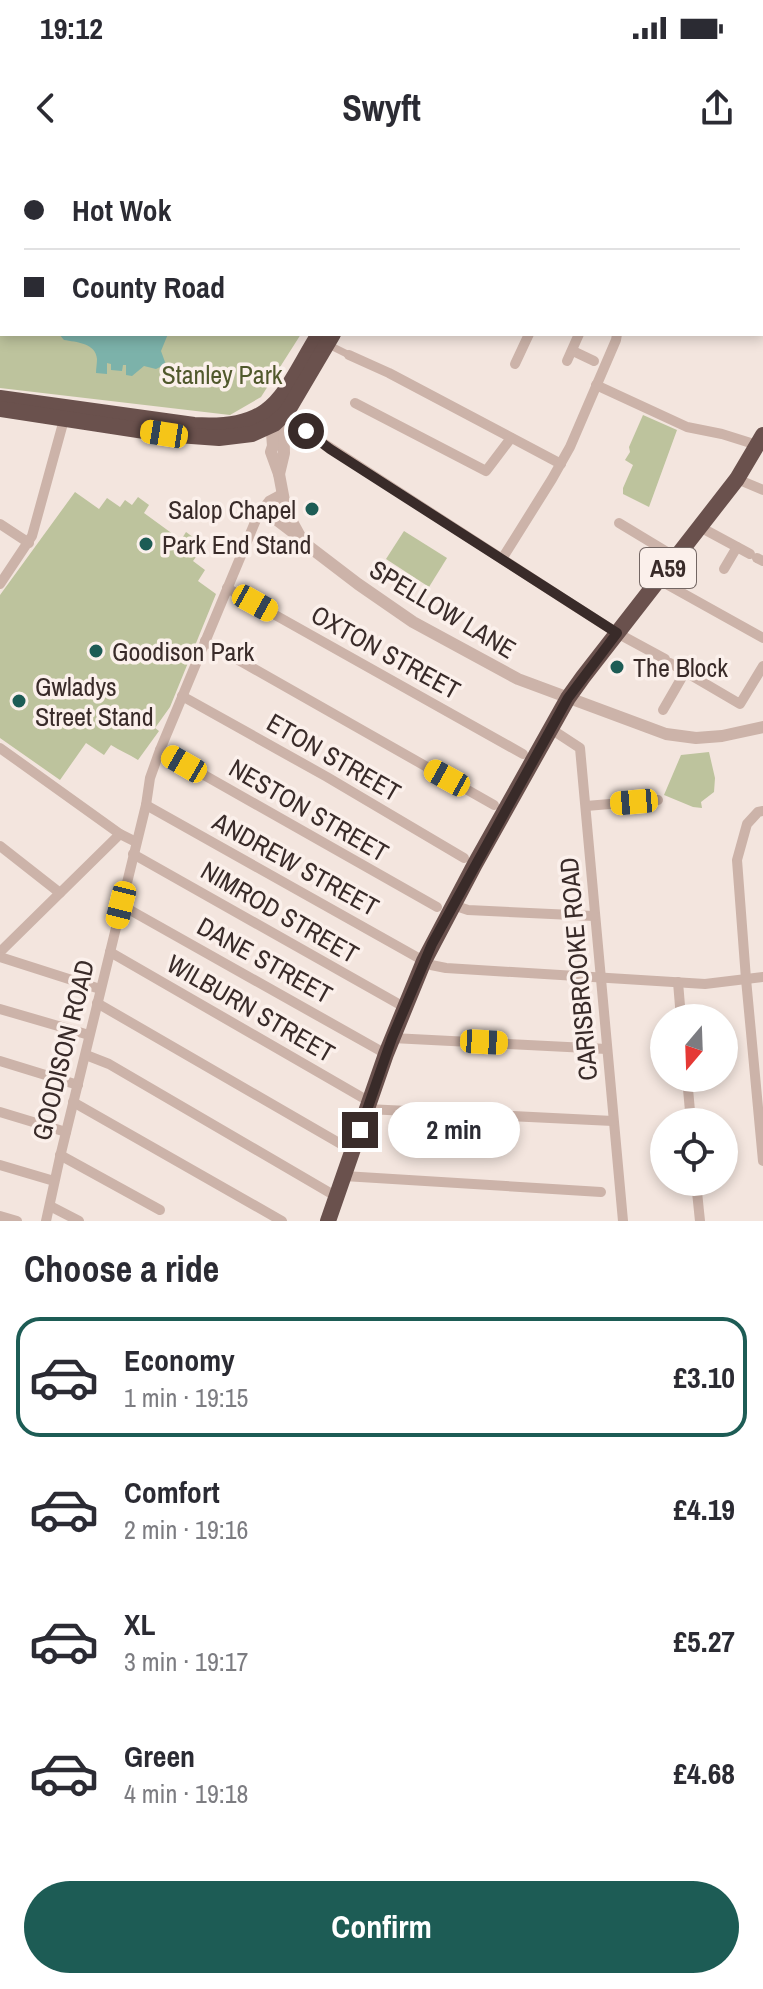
<!DOCTYPE html>
<html lang="en">
<head>
<meta charset="utf-8">
<style>
	:root { --surface:#fff; --page:#f2f2f3; --text:#2b2b33; --muted:#7c7c81; --line:#e1e1e2; --accent:#1d5c55 }
	body { margin:0; font-family:"Archivo Narrow",sans-serif; background:var(--page); color:var(--text); height:100vh; display:flex; flex-direction:column; font-size:30px; white-space:nowrap }
	* { box-sizing:border-box; margin:0 }
	p { font-size:26px; color:var(--muted) }
	.icon { flex:none; width:44px; height:44px; fill:none; stroke:currentColor; stroke-width:2; stroke-linecap:round; stroke-linejoin:round }
	.map { position:relative; height:1061px; overflow:hidden }
	.drawer { display:flex; flex-direction:column; background:var(--surface); flex:1 }
	.drawer>* { flex:none }
	.top-card { position:absolute; left:0px; top:0px; width:764px; height:176px; box-shadow:0 4px 12px #0003; display:grid; align-content:center; height:176px; padding:0 24px; background:var(--surface) }
	.needle { width:52px; rotate:199deg }
	.controls { position:absolute; left:650px; top:844px; display:grid; gap:16px }
	.controls a { display:grid; place-items:center; width:88px; height:88px; border-radius:50%; background:var(--surface); box-shadow:0 4px 12px #0003; font-size:40px }
	.end { position:absolute; width:36px; height:36px; margin:-18px; border:10px solid #392b29; background:#fff; box-shadow:0 0 0 4px #fff }
	.from { border-radius:50% }
	.bubble { position:absolute; height:56px; border-radius:28px; background:var(--surface); box-shadow:0 4px 12px #0003; font-size:26px; font-weight:700; line-height:56px; text-align:center }
	.car { position:absolute; width:24px; height:48px; margin:-24px -12px; border-radius:10px; box-shadow:0 0 6px 2px #0007; background:linear-gradient(#f5c518 24%,#345 0 40%,#f5c518 0 76%,#345 0 86%,#f5c518 0) }
	.top-card b { display:flex; align-items:center; gap:28px; height:76px; font-size:30px }
	.top-card b+b { border-top:2px solid var(--line) }
	.top-card i { width:20px; height:20px; background:var(--text) }
	ul { padding:0; list-style:none }
	li { display:flex; align-items:center; gap:24px; height:120px; margin:0 16px 12px; padding:0 8px; border:4px solid transparent; border-radius:24px }
	li div { flex:1 }
	li b { display:block; font-size:30px }
	li em { font-style:normal; font-weight:700 }
	li.on { border-color:var(--accent) }
	li>.icon { width:72px; height:72px; stroke-width:1.5 }
	h2 { padding:0 24px; font-size:36px; line-height:96px }
	.button { display:flex; gap:16px; margin-top:auto; padding:16px 24px }
	.button a { flex:1; height:92px; border-radius:48px; background:var(--accent); color:#fff; font-size:32px; font-weight:700; line-height:92px; text-align:center }
	.status { display:flex; justify-content:space-between; align-items:center; height:56px; padding:0 40px; background:var(--surface); direction:ltr }
	.status svg { height:22px; fill:currentColor }
	header { display:flex; justify-content:space-between; align-items:center; height:104px; padding:0 24px; background:var(--surface); font-size:36px; font-weight:700 }
	.map>svg:first-child { display:block }
	.green { fill:#bdc39d }
	.water { fill:#7cb2aa }
	.lines { fill:none; stroke-linecap:round; stroke-linejoin:round }
	.pedestrian { stroke:#ccb3a9; stroke-width:7 }
	.minor { stroke:#ccb3a9; stroke-width:10 }
	.tertiary { stroke:#ccb3a9; stroke-width:12 }
	.trunk { stroke:#6a514d; stroke-width:16 }
	.route { stroke:#392b29; stroke-width:10 }
	.poi-dot { fill:#1d5c55; stroke:#fbf0eb; stroke-width:3 }
	.labels { text-anchor:middle; dominant-baseline:central; stroke-width:7; stroke-linejoin:round; paint-order:stroke }
	.shield { fill:#fbf0eb; stroke:#736663; stroke-width:2 }
	.shield-label { font-size:24px; font-weight:bold; fill:#392b29 }
	.park-label { font-size:26px; fill:#50582c; stroke:#fbf0eb }
	.poi-label { font-size:26px; fill:#392b29; stroke:#fbf0eb; text-anchor:start }
	.street-label { font-size:26px; fill:#392b29; stroke:#fbf0eb }
</style>
</head>
<body>
<div class="status"><b>19:12</b><svg viewBox="0 0 49 12"><path d="M0 12V9h3v3zM5 12V6h3v6zM10 12V3h3v9zM15 12V0h3v12zM26 1h20v11H26zM47 4h2v5h-2z"/></svg></div>
<header><svg class="icon" aria-label="back" viewBox="0 0 24 24"><path d="M15 5l-7 7 7 7"/></svg>Swyft<svg class="icon" aria-label="share" viewBox="0 0 24 24"><path d="M12 15V3M7 8l5-5 5 5M5 13v7h14v-7"/></svg></header>
<div class="map">
<svg width="763" height="1061" viewBox="0 0 763 1061">
	<rect width="100%" height="100%" fill="#f3e5de"/>
	<g class="green">
		<path d="M0 0H411L410 2H2V174H301L261 237 230 255 0 228Z"/>
		<path d="M643 255 677 270 649 347 623 334V328L633 305 625 300 630 292 629 287Z"/>
		<path d="M75 332 99 349 107 338 120 347 125 340 132 345 138 337 149 345 144 353 181 380 186 372 197 380 192 388 199 393 193 401 205 410 198 421 216 434 170 547 155 568 159 571 138 600C129 594 120 591 111 585L104 595 86 583 60 620 0 578V435Z"/>
		<path d="M404 371 447 398 429 427 386 399Z"/>
		<path d="M709 592 715 618 714 632 701 642 702 648 693 647 664 635 681 595Z"/>
	</g>
	<path class="water" d="M59 174H168L161 191 165 202 164 205 156 209 144 206 132 216 126 215V205H123L122 211 111 210V204L107 203V214L96 213C96 208 97 204 97 199 96 183 76 182 64 180Z"/>
	<g class="lines">
		<g class="pedestrian">
			<path d="M507 2 508 0"/>
			<path d="M524 2 525 0"/>
			<path d="M762 17 763 12"/>
			<path d="M327 184 349 195"/>
		</g>
		<g class="minor">
			<path d="M636 0 640 2"/>
			<path d="M601 2 602 0"/>
			<path d="M762 33 763 34"/>
			<path d="M762 113H763"/>
			<path d="M573 191 594 201"/>
			<path d="M349 195 389 213 561 304"/>
			<path d="M567 201 579 174"/>
			<path d="M515 204 529 174"/>
			<path d="M596 225 687 267 722 274 757 285"/>
			<path d="M355 243 486 311 511 278"/>
			<path d="M283 257 567 441 617 473 665 499"/>
			<path d="M737 319 763 330"/>
			<path d="M261 349 299 378"/>
			<path d="M619 363 677 398"/>
			<path d="M0 364 29 383"/>
			<path d="M700 367 750 394"/>
			<path d="M757 398 763 401"/>
			<path d="M502 399 552 319 570 287 616 180 617 174"/>
			<path d="M724 409 737 387"/>
			<path d="M659 420 763 478"/>
			<path d="M0 424 32 376 65 256"/>
			<path d="M227 428 523 594"/>
			<path d="M205 481 494 645"/>
			<path d="M670 503 740 544 763 506"/>
			<path d="M182 536 327 617 464 698"/>
			<path d="M663 550 685 512"/>
			<path d="M551 569 580 588 623 1061"/>
			<path d="M0 588 120 674 136 682"/>
			<path d="M160 590 437 747"/>
			<path d="M146 645 431 805 446 808 705 824 763 817"/>
			<path d="M586 646 658 640"/>
			<path d="M763 651 758 652 747 664 737 700 746 819 763 1001"/>
			<path d="M0 686 60 733"/>
			<path d="M133 694 404 847"/>
			<path d="M121 745 386 894"/>
			<path d="M453 745 468 750 594 756"/>
			<path d="M0 792 120 674"/>
			<path d="M110 792 370 942"/>
			<path d="M0 797 100 829"/>
			<path d="M678 822 681 858"/>
			<path d="M97 843 353 991"/>
			<path d="M0 849 89 875"/>
			<path d="M392 878 607 889"/>
			<path d="M86 895 109 904 337 1037"/>
			<path d="M0 901 78 925"/>
			<path d="M687 918 691 962"/>
			<path d="M73 942 282 1061"/>
			<path d="M367 949 613 961"/>
			<path d="M0 952 66 972"/>
			<path d="M60 995 160 1050"/>
			<path d="M0 1005 54 1021"/>
			<path d="M344 1016 601 1032"/>
			<path d="M696 1022 700 1061"/>
			<path d="M50 1046 79 1061"/>
			<path d="M0 1056 17 1061"/>
			<path d="M46 1061 60 997 146 645 150 618 160 590 258 355 269 341 282 334"/>
		</g>
		<g class="tertiary">
			<path d="M277 253 283 257 284 293 279 314"/>
			<path d="M271 260 273 286 271 292 279 314 286 351 303 382 358 424 413 462 518 519 666 574 696 578 722 576 763 567"/>
		</g>
		<g class="trunk">
			<path d="M424 2 425 0"/>
			<path d="M438 2 439 0"/>
			<path d="M0 238 194 265C277 270 281 236 319 174"/>
			<path d="M0 249 164 274 219 278 252 274 274 264 287 252 333 174"/>
			<path d="M328 1061 386 894 424 801 475 704 568 538 583 517 737 319 763 275"/>
		</g>
	</g>
	<g class="lines">
		<path class="route" d="M306 271 330 289 617 473 568 538 432 784 392 878 360 970"/>
	</g>
	<g class="poi-dot">
		<circle cx="312" cy="349" r="8"/>
		<circle cx="146" cy="384" r="8"/>
		<circle cx="96" cy="491" r="8"/>
		<circle cx="617" cy="507" r="8"/>
		<circle cx="19" cy="541" r="8"/>
	</g>
	<g class="labels">
		<rect class="shield" x="640" y="388" width="56" height="40" rx="6"/>
		<g class="shield-label">
			<text x="668" y="408">A59</text>
		</g>
		<g class="park-label">
			<text x="222" y="214">Stanley Park</text>
		</g>
		<g class="poi-label">
			<text x="296" y="349" text-anchor="end">Salop Chapel</text>
			<text x="162" y="384">Park End Stand</text>
			<text x="112" y="491">Goodison Park</text>
			<text x="633" y="507">The Block</text>
			<text x="35" y="526">Gwladys<tspan x="35" dy="30">Street Stand</tspan></text>
		</g>
		<g class="street-label">
			<text transform="translate(443 449) rotate(31)">SPELLOW LANE</text>
			<text transform="translate(386 492) rotate(29)">OXTON STREET</text>
			<text transform="translate(334 597) rotate(30)">ETON STREET</text>
			<text transform="translate(309 650) rotate(30)">NESTON STREET</text>
			<text transform="translate(296 704) rotate(29)">ANDREW STREET</text>
			<text transform="translate(280 752) rotate(30)">NIMROD STREET</text>
			<text transform="translate(265 800) rotate(29)">DANE STREET</text>
			<text transform="translate(578 809) rotate(-95)">CARISBROOKE ROAD</text>
			<text transform="translate(251 848) rotate(30)">WILBURN STREET</text>
			<text transform="translate(63 890) rotate(-76)">GOODISON ROAD</text>
		</g>
	</g>
</svg>
<div class="controls">
<a><svg class="needle" viewBox="-14 -14 28 28"><path d="M0-13l5 13h-10z" fill="#e53935"/><path d="M0 13l5-13h-10z" fill="#7c7c81"/></svg></a>
<a><svg class="icon" aria-label="locate" viewBox="0 0 24 24"><circle cx="12" cy="12" r="6"/><path d="M12 2v4M12 18v4M2 12h4M18 12h4"/></svg></a>
</div>
<i class="end from" style="left:306px;top:271px"></i>
<i class="end" style="left:360px;top:970px"></i>
<div class="bubble" style="left:388px;top:942px;width:132px">2 min</div>
<i class="car" style="left:164px;top:274px;rotate:279deg"></i>
<i class="car" style="left:255px;top:443px;rotate:119deg"></i>
<i class="car" style="left:184px;top:604px;rotate:300deg"></i>
<i class="car" style="left:447px;top:618px;rotate:299deg"></i>
<i class="car" style="left:634px;top:642px;rotate:265deg"></i>
<i class="car" style="left:121px;top:745px;rotate:194deg"></i>
<i class="car" style="left:484px;top:882px;rotate:93deg"></i>
<div class="top-card">
<b><i class="from"></i>Hot Wok</b>
<b><i></i>County Road</b>
</div>
</div>
<section class="drawer">
<h2>Choose a ride</h2>
<ul>
<li class="on"><svg class="icon" aria-label="car" viewBox="0 0 24 24"><path d="M5 17H2v-5l4-1 3-4h7l3 4 3 1v5h-3M9 17h6M6 11h13"/><circle cx="7" cy="17" r="2"/><circle cx="17" cy="17" r="2"/></svg><div><b>Economy</b><p>1 min · 19:15</p></div><em>£3.10</em></li>
<li><svg class="icon" aria-label="car" viewBox="0 0 24 24"><path d="M5 17H2v-5l4-1 3-4h7l3 4 3 1v5h-3M9 17h6M6 11h13"/><circle cx="7" cy="17" r="2"/><circle cx="17" cy="17" r="2"/></svg><div><b>Comfort</b><p>2 min · 19:16</p></div><em>£4.19</em></li>
<li><svg class="icon" aria-label="car" viewBox="0 0 24 24"><path d="M5 17H2v-5l4-1 3-4h7l3 4 3 1v5h-3M9 17h6M6 11h13"/><circle cx="7" cy="17" r="2"/><circle cx="17" cy="17" r="2"/></svg><div><b>XL</b><p>3 min · 19:17</p></div><em>£5.27</em></li>
<li><svg class="icon" aria-label="car" viewBox="0 0 24 24"><path d="M5 17H2v-5l4-1 3-4h7l3 4 3 1v5h-3M9 17h6M6 11h13"/><circle cx="7" cy="17" r="2"/><circle cx="17" cy="17" r="2"/></svg><div><b>Green</b><p>4 min · 19:18</p></div><em>£4.68</em></li>
</ul>
<div class="button"><a>Confirm</a></div>
</section>
</body>
</html>
